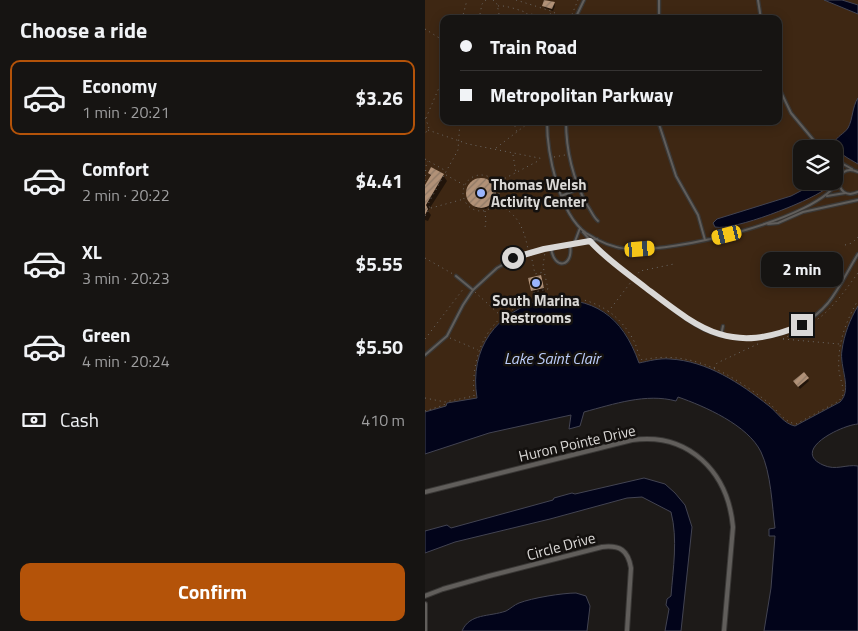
<!DOCTYPE html>
<html lang="en">
<head>
<meta charset="utf-8">
<style>
	:root { --surface:#161412; --page:#232120; --text:#f1f3f6; --muted:#9e9e9f; --line:#353332; --accent:#b45309 }
	body { margin:0; font-family:"Titillium Web",sans-serif; background:var(--page); color:var(--text); height:100vh; display:flex; flex-direction:column; font-size:19px; white-space:nowrap }
	* { box-sizing:border-box; margin:0 }
	p { font-size:16px; color:var(--muted) }
	.icon { flex:none; width:28px; height:28px; fill:none; stroke:currentColor; stroke-width:2; stroke-linecap:round; stroke-linejoin:round }
	.map { position:relative; flex:1; overflow:hidden }
	.side { display:flex; flex-direction:column; background:var(--surface); width:425px }
	.side>* { flex:none }
	.top-card { position:absolute; left:15px; top:15px; width:342px; height:110px; border-radius:10px; box-shadow:0 2px 12px #0003,0 0 0 1px var(--line); display:grid; align-content:center; height:110px; padding:0 20px; background:var(--surface) }
	.controls { position:absolute; left:368px; top:140px; display:grid; gap:10px }
	.controls a { display:grid; place-items:center; width:50px; height:50px; border-radius:10px; background:var(--surface); box-shadow:0 2px 12px #0003,0 0 0 1px var(--line); font-size:25px }
	.end { position:absolute; width:22px; height:22px; margin:-11px; border:6px solid #dad8d6; background:#111; box-shadow:0 0 0 2px #111 }
	.from { border-radius:50% }
	.bubble { position:absolute; height:35px; border-radius:10px; background:var(--surface); box-shadow:0 2px 12px #0003,0 0 0 1px var(--line); font-size:16px; font-weight:700; line-height:35px; text-align:center }
	.car { position:absolute; width:15px; height:30px; margin:-15px -8px; border-radius:6px; box-shadow:0 0 4px 1px #0007; background:linear-gradient(#f5c518 24%,#345 0 40%,#f5c518 0 76%,#345 0 86%,#f5c518 0) }
	.top-card b { display:flex; align-items:center; gap:18px; height:48px; font-size:19px }
	.top-card b+b { border-top:1px solid var(--line) }
	.top-card i { width:12px; height:12px; background:var(--text) }
	ul { padding:0; list-style:none }
	li { display:flex; align-items:center; gap:15px; height:75px; margin:0 10px 8px; padding:0 10px; border:2px solid transparent; border-radius:10px }
	li div { flex:1 }
	li b { display:block; font-size:19px }
	li em { font-style:normal; font-weight:700 }
	li.active { border-color:var(--accent) }
	li>.icon { width:45px; height:45px; stroke-width:1.5 }
	h2 { padding:0 20px; font-size:22px; line-height:60px }
	.pay { display:flex; align-items:center; gap:12px; height:55px; padding:0 20px; font-size:19px }
	.pay p { margin-inline-start:auto }
	.primary-button { display:flex; gap:10px; margin-top:auto; padding:10px 20px }
	.primary-button a { flex:1; height:58px; border-radius:10px; background:var(--accent); color:#fff; font-size:20px; font-weight:700; line-height:58px; text-align:center }
	main { display:flex; flex:1; min-height:0 }
	.map>svg:first-child { display:block }
	.park { fill:#3e2713; fill-rule:evenodd }
	.water { fill:#02041a; stroke:#434452 }
	.shadow { fill:#0007 }
	.building { fill:url(#building-hatch) }
	.lines { fill:none; stroke-linecap:round; stroke-linejoin:round }
	.service-casing { stroke:#3a3836; stroke-width:4.5 }
	.minor-casing { stroke:#3a3836; stroke-width:6 }
	.path { stroke:#6b6967; stroke-width:1; stroke-dasharray:1 4; stroke-linecap:butt }
	.service { stroke:#615e5b; stroke-width:2 }
	.minor { stroke:#615e5b; stroke-width:4 }
	.route { stroke:#dad8d6; stroke-width:6 }
	.poi-dot { fill:#9ab5fd; stroke:#14110f; stroke-width:2 }
	.labels { text-anchor:middle; dominant-baseline:central; stroke-width:5; stroke-linejoin:round; paint-order:stroke }
	.poi-label { font-size:15px; font-weight:bold; fill:#dad8d6; stroke:#14110f; text-anchor:start }
	.street-label { font-size:15px; fill:#dad8d6; stroke:#14110f }
	.water-label { font-size:16px; font-style:italic; fill:#bccefb; stroke:#14110f }
</style>
</head>
<body>
<main>
<section class="side">
<h2>Choose a ride</h2>
<ul>
<li class="active"><svg class="icon" aria-label="car" viewBox="0 0 24 24"><path d="M5 17H2v-5l4-1 3-4h7l3 4 3 1v5h-3M9 17h6M6 11h13"/><circle cx="7" cy="17" r="2"/><circle cx="17" cy="17" r="2"/></svg><div><b>Economy</b><p>1 min · 20:21</p></div><em>$3.26</em></li>
<li><svg class="icon" aria-label="car" viewBox="0 0 24 24"><path d="M5 17H2v-5l4-1 3-4h7l3 4 3 1v5h-3M9 17h6M6 11h13"/><circle cx="7" cy="17" r="2"/><circle cx="17" cy="17" r="2"/></svg><div><b>Comfort</b><p>2 min · 20:22</p></div><em>$4.41</em></li>
<li><svg class="icon" aria-label="car" viewBox="0 0 24 24"><path d="M5 17H2v-5l4-1 3-4h7l3 4 3 1v5h-3M9 17h6M6 11h13"/><circle cx="7" cy="17" r="2"/><circle cx="17" cy="17" r="2"/></svg><div><b>XL</b><p>3 min · 20:23</p></div><em>$5.55</em></li>
<li><svg class="icon" aria-label="car" viewBox="0 0 24 24"><path d="M5 17H2v-5l4-1 3-4h7l3 4 3 1v5h-3M9 17h6M6 11h13"/><circle cx="7" cy="17" r="2"/><circle cx="17" cy="17" r="2"/></svg><div><b>Green</b><p>4 min · 20:24</p></div><em>$5.50</em></li>
</ul>
<div class="pay"><svg class="icon" aria-label="cash" viewBox="0 0 24 24"><path d="M3 7h18v10H3z"/><circle cx="12" cy="12" r="2"/></svg>Cash<p>410 m</p></div>
<div class="primary-button"><a>Confirm</a></div>
</section>
<div class="map">
<svg width="433" height="631" viewBox="0 0 433 631">
	<defs>
		<pattern id="building-hatch" width="6" height="6" patternUnits="userSpaceOnUse" patternTransform="scale(1.25)"><rect width="6" height="6" fill="#b19177"/><path d="M-1 1l2-2M0 6l6-6M5 7l2-2" fill="none" stroke="#8f7966"/></pattern>
	</defs>
	<rect width="100%" height="100%" fill="#1d1a18"/>
	<path class="park" d="M0 0H433V306C424 321 416 340 416 358 416 371 426 388 417 400L374 426C360 427 348 409 337 401 310 381 279 361 244 359 234 358 224 361 214 363 207 342 196 319 174 309 166 305 150 307 140 307 127 307 111 304 98 306 93 307 86 312 82 316 58 335 46 367 52 398L0 412ZM19 19H354V121H19ZM376 149H409V181H376Z"/>
	<g class="water">
		<path d="M399 0H417L433 5V14Z"/>
		<path d="M433 98V164C423 158 413 154 409 143 412 136 419 134 423 128 428 119 427 107 433 98Z"/>
		<path d="M395 181H406C404 184 401 188 399 190 382 202 309 231 290 227L288 223 292 219 366 196Z"/>
		<path d="M119 299C169 297 197 315 214 363 224 361 234 358 245 359 282 361 315 383 344 406 353 413 359 424 370 426L415 402C428 389 414 367 417 350 419 335 425 319 433 306V424C417 425 365 450 398 465 411 471 421 464 433 466V631H339L346 588 350 536H344V529L350 528C347 505 346 473 336 452 323 425 279 406 253 397L251 401C221 393 189 404 159 412L155 426 144 429 146 415 64 433 0 454V412L21 406 22 403 52 398C44 348 71 312 119 299Z"/>
		<path d="M219 478 240 484 250 493 260 505 267 527 256 631H240L244 609 241 605 242 599 246 596C248 569 253 539 246 512L217 497 202 498 125 519 30 542 0 553V531L22 525 26 528 128 500 129 498 147 493 150 494Z"/>
		<path d="M151 593 161 596 165 606 162 631H37C45 613 64 617 81 611 85 609 89 605 94 603 107 598 137 593 151 593Z"/>
	</g>
	<g class="shadow">
		<path d="M129 3 130 6 128 11 120 8 118 6Z"/>
		<path d="M6 168 18 175 22 181 3 211 6 215 3 221 0 220V188L6 177 4 173Z"/>
		<path d="M51 179 64 180 71 191 70 201 61 209 51 208 42 197 43 185Z"/>
		<path d="M117 280 120 292 109 294 107 290Z"/>
		<path d="M379 374 384 381 375 389 371 384Z"/>
	</g>
	<g class="building">
		<path d="M119 0 130 2 127 9 117 6Z"/>
		<path d="M6 167 19 174 1 205 3 209 0 215V185L6 175 3 173Z"/>
		<circle cx="56" cy="193" r="15"/>
		<path d="M116 275 119 288 106 291 103 278Z"/>
		<path d="M379 372 384 378 373 387 368 381Z"/>
	</g>
	<g class="lines">
		<defs>
			<g id="service">
				<path d="M333 0 336 19"/>
				<path d="M150 19 159 0"/>
				<path d="M234 19V0"/>
				<path d="M354 88 366 113 396 149"/>
				<path d="M122 121C122 153 134 214 161 233 173 241 188 248 203 249 246 253 394 220 414 180L413 172 409 165"/>
				<path d="M141 121C141 151 148 179 162 205 166 210 168 217 173 221"/>
				<path d="M233 121 251 176 273 215 280 240"/>
				<path d="M409 159 427 169"/>
				<path d="M433 172C408 161 408 203 433 192"/>
				<path d="M136 196 154 189"/>
				<path d="M402 196 420 193"/>
				<path d="M343 224 353 223 378 212 433 200"/>
				<path d="M158 232C178 256 203 274 227 293 244 306 261 321 280 330 321 348 374 337 403 303 415 288 423 270 433 254"/>
				<path d="M149 244 155 228"/>
				<path d="M126 248C129 271 149 267 145 245"/>
				<path d="M31 276 48 290"/>
				<path d="M296 335 298 326"/>
				<path d="M0 355 22 336 38 305 48 290 72 268 88 259 105 252 172 239"/>
			</g>
			<g id="minor">
				<path d="M0 492 207 440C264 432 303 472 308 527L299 631"/>
				<path d="M0 596 18 589 64 576 177 547C195 545 203 550 206 568L202 631"/>
				<path d="M0 604V630"/>
			</g>
		</defs>
		<use href="#service" class="service-casing"/>
		<use href="#minor" class="minor-casing"/>
		<g class="path">
			<path d="M68 0 72 4 75 19"/>
			<path d="M91 0 126 11 142 19"/>
			<path d="M73 6C79 5 91 9 97 11 104 13 98 14 105 14 113 15 123 14 129 19"/>
			<path d="M37 19 42 0"/>
			<path d="M54 19 57 4 61 0"/>
			<path d="M123 19 126 12"/>
			<path d="M145 19 153 0"/>
			<path d="M0 29 19 41"/>
			<path d="M0 118 4 127 0 134"/>
			<path d="M1 118 19 76"/>
			<path d="M88 121 92 132"/>
			<path d="M3 130 43 144 119 159"/>
			<path d="M71 148 106 121"/>
			<path d="M88 155 91 173"/>
			<path d="M129 157 140 155"/>
			<path d="M0 159 21 171"/>
			<path d="M21 175 39 185"/>
			<circle cx="56" cy="193" r="18"/>
			<path d="M0 181 1 166 3 161"/>
			<path d="M71 183 115 160"/>
			<path d="M72 203C93 215 98 226 103 249"/>
			<path d="M6 208 39 199"/>
			<path d="M60 211 61 224 60 227"/>
			<path d="M0 216 5 208 3 204 33 150 35 121"/>
			<path d="M420 245 427 243 433 237"/>
			<path d="M106 255 110 274 119 272"/>
			<path d="M0 258 28 274"/>
			<path d="M210 277 215 271 249 264"/>
			<path d="M50 292 76 316"/>
			<path d="M111 298 109 292 123 289 118 266 120 252"/>
			<path d="M183 312 206 282"/>
			<path d="M380 327C404 315 418 293 433 273"/>
			<path d="M25 338 53 350"/>
			<path d="M0 339 39 288"/>
			<path d="M358 339 374 330"/>
			<path d="M358 339 414 344"/>
			<path d="M289 368 292 363 335 343"/>
			<path d="M0 398 20 402 49 396C45 345 71 303 125 297 146 295 168 300 186 313 196 321 204 331 210 343 212 348 213 355 217 360 266 349 306 374 344 403 353 411 359 422 371 424L414 401 418 395C419 387 415 379 414 371 412 345 420 323 433 300"/>
			<path d="M0 411 19 405 20 403"/>
		</g>
		<use href="#service" class="service"/>
		<use href="#minor" class="minor"/>
	</g>
	<g class="lines">
		<path class="route" d="M88 258 119 249 165 241C181 259 202 273 221 288 276 330 305 355 377 325"/>
	</g>
	<g class="poi-dot">
		<circle cx="56" cy="193" r="5"/>
		<circle cx="111" cy="283" r="5"/>
	</g>
	<g class="labels">
		<g class="poi-label">
			<text x="66" y="184">Thomas Welsh<tspan x="66" dy="17">Activity Center</tspan></text>
			<text x="111" y="300" text-anchor="middle">South Marina<tspan x="111" dy="17">Restrooms</tspan></text>
		</g>
		<g class="street-label">
			<text transform="translate(152 443) rotate(-13)">Huron Pointe Drive</text>
			<text transform="translate(136 546) rotate(-15)">Circle Drive</text>
		</g>
		<g class="water-label">
			<text x="127" y="358">Lake Saint Clair</text>
		</g>
	</g>
</svg>
<div class="controls">
<a><svg class="icon" aria-label="layers" viewBox="0 0 24 24"><path d="M12 4l9 5-9 5-9-5zM3 14l9 5 9-5"/></svg></a>
</div>
<i class="end from" style="left:88px;top:258px"></i>
<i class="end" style="left:377px;top:325px"></i>
<div class="bubble" style="left:336px;top:252px;width:82px">2 min</div>
<i class="car" style="left:302px;top:235px;rotate:256deg"></i>
<i class="car" style="left:215px;top:249px;rotate:85deg"></i>
<div class="top-card">
<b><i class="from"></i>Train Road</b>
<b><i></i>Metropolitan Parkway</b>
</div>
</div>
</main>
</body>
</html>
